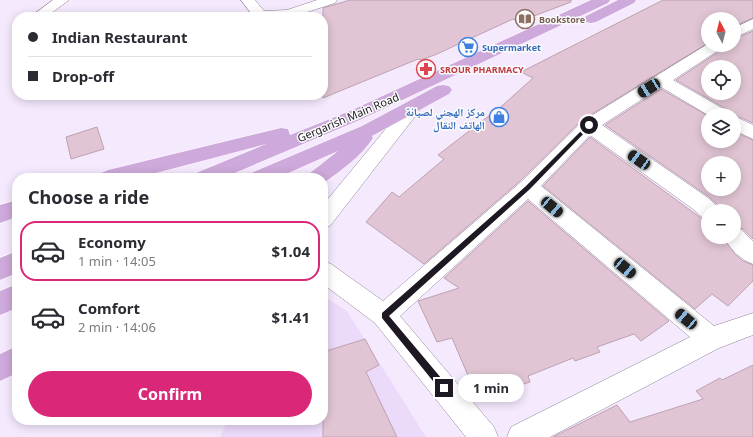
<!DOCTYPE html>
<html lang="en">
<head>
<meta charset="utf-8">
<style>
	:root { --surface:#fff; --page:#f2f2f3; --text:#2b2b33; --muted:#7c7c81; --line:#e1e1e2; --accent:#db2777 }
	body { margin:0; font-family:"Noto Sans","Noto Naskh Arabic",sans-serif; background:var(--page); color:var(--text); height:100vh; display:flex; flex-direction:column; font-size:15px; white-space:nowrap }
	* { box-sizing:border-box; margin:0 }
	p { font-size:13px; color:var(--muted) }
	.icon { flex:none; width:22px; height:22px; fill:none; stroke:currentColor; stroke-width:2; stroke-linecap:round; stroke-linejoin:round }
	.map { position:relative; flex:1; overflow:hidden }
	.drawer { position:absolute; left:12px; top:173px; width:316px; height:252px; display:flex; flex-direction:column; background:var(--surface); border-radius:16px; box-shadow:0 2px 10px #0003 }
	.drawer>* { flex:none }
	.top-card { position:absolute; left:12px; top:12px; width:316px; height:88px; border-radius:16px; box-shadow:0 2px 10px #0003; display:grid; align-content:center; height:88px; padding:0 16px; background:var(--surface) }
	.needle { width:26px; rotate:353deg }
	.buttons { position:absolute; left:701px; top:12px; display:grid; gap:8px }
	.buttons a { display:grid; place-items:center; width:40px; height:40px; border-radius:50%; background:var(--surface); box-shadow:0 2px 10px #0003; font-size:20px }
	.end { position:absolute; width:18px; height:18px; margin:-9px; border:5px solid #1d1821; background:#fff; box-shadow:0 0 0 2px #fff }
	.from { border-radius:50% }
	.bubble { position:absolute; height:28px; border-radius:14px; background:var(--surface); box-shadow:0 2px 10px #0003; font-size:13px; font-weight:700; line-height:28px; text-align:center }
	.car { position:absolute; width:12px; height:24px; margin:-12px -6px; border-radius:5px; box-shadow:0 0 3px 1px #0007; background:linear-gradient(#222 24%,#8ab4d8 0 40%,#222 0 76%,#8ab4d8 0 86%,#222 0) }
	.top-card b { display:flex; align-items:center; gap:14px; height:38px; font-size:15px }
	.top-card b+b { border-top:1px solid var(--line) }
	.top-card i { width:10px; height:10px; background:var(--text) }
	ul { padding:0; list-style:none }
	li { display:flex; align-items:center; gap:12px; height:60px; margin:0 8px 6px; padding:0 8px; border:2px solid transparent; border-radius:16px }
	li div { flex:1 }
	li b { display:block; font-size:15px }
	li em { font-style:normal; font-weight:700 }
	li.selected { border-color:var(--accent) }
	li>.icon { width:36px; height:36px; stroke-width:1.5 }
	h2 { padding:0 16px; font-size:18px; line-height:48px }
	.primary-button { display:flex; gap:8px; margin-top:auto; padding:8px 16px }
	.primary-button a { flex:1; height:46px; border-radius:24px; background:var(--accent); color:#fff; font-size:16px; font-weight:700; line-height:46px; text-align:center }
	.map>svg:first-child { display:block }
	.built { fill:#ecdafa }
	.building { fill:#e1c5d4; stroke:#bda2b0; fill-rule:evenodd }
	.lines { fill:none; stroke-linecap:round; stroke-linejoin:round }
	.minor-casing { stroke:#8f8299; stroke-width:1 }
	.primary-casing { stroke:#fff; stroke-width:1 }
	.minor { fill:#fff; fill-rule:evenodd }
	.primary { fill:#cea9db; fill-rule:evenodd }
	.route { fill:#1d1821 }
	.labels { text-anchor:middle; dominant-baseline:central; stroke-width:3; stroke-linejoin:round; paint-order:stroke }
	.far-education-label { font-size:9px; font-weight:bold; fill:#785e54; stroke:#fbfbfb; text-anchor:start }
	.far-shop-label { font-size:9px; font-weight:bold; fill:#366cbe; stroke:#fbfbfb; text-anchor:start }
	.far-health-label { font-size:9px; font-weight:bold; fill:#be3a42; stroke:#fbfbfb; text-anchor:start }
	.shop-label { font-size:11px; font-weight:bold; fill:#366cbe; stroke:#fbfbfb; text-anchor:end }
	.street-label { font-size:11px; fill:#1d1821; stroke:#fbfbfb }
</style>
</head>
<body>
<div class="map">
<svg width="753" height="437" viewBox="0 0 753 437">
	<rect width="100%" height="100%" fill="#f5e9fe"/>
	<path class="built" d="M323 296 347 311 426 437H220L228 420H323Z"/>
	<g class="building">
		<path d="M350 0H571V2L518 22 513 19 437 54 421 60 418 59 323 98V8Z"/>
		<path d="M663 0H753V18L734 26V19H708V43L582 120 520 181 424 264 366 222 392 192 399 197 444 159 438 155 503 105 533 78 521 72Z"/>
		<path d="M753 31V123L735 115H731L728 110 676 80 723 49 726 45H734V39ZM708 67H734V93H708Z"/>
		<path d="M661 89 708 116V141H734V132L753 140V239L743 229 734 226V211H720L717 204 708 196 605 125ZM708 163H734V189H708Z"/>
		<path d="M97 127 104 149 71 159 66 137Z"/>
		<path d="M590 137 701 218 708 220V237H723L735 254 743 261 753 265V281L728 306 712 294 695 309 543 186Z"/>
		<path d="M528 201 669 321 641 341 634 334 597 347 600 352 575 361 573 358 528 376 530 382 478 399 452 338 437 342 418 301 459 288 444 278Z"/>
		<path d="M365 339 379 365 366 372 397 437H323V352Z"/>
		<path d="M753 365V437H553L617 405 630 422 703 399 696 391 720 378 722 380Z"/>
	</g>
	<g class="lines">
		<defs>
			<g id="minor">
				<path d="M53 0H69L46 17H34L33 15Z"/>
				<path d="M241 0H255L264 11 287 10 317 0H337L335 3 292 17H254Z"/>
				<path d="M753 19V29L734 38V28Z"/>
				<path d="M708 44 725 45 722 48 673 80 727 111 730 115H708L661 87 602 125 707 197 716 205 719 211H708V219L702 217 693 209 590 135 541 186 714 326 753 313V335L719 348 550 437H507L511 427 690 337 528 199 400 316 494 427 498 437H466L375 323 323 284V261L331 264 383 301 521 182 583 121Z"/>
				<path d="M414 100 420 102 423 106 420 110 330 226 323 228V205L408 102Z"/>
				<path d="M734 116 753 125V139L734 130Z"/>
				<path d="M734 227 742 230 753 241V264C741 260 729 248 724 237H734Z"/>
			</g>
			<g id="primary">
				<path d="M591 0H610L608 3 362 119 223 178H193L196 173 266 144 137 178H98L101 173 108 170 281 128 288 129 290 135 350 111Z"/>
				<path d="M618 0H636L634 3 596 22 591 23 586 22 584 19 586 16Z"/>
				<path d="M443 85 449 86 452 90 449 94 372 136 373 138C361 157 341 170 324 183L323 184V178H307L310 173 338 151 277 178H248L251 173 362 126 437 86Z"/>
				<path d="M17 200V217L0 223V205Z"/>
				<path d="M17 251V273L0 280V258Z"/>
				<path d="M17 284V308L0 315V291Z"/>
				<path d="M17 346V373L0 381V354Z"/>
			</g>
		</defs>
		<use href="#minor" class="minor-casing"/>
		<use href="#primary" class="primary-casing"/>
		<use href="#minor" class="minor"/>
		<use href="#primary" class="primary"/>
	</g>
	<path class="route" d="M589 123 592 125 591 126 530 189 389 316 447 385 448 388 447 391 444 392 441 391 382 318V313L526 186Z"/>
	<defs>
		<symbol id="library-ring" viewBox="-11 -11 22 22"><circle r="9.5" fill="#fbfbfb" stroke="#8d6e63" stroke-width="1.5"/><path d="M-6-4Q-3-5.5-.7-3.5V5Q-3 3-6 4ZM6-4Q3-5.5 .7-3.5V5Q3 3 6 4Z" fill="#8d6e63"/></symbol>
		<symbol id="supermarket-ring" viewBox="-11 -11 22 22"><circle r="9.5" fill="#fbfbfb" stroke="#3f7fe0" stroke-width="1.5"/><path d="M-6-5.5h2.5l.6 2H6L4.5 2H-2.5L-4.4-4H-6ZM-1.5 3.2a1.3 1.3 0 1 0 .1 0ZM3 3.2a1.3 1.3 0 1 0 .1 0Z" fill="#3f7fe0"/></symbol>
		<symbol id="pharmacy-ring" viewBox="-11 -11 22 22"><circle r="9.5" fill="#fbfbfb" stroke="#e0444e" stroke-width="1.5"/><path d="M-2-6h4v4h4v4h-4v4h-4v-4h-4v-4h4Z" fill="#e0444e"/></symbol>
		<symbol id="shop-ring" viewBox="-11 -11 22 22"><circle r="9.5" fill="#fbfbfb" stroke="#3f7fe0" stroke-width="1.5"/><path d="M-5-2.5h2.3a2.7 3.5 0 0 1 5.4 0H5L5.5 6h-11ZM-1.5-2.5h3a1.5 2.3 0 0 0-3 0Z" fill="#3f7fe0"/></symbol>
	</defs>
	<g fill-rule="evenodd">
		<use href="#library-ring" x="514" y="8" width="22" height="22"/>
		<use href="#supermarket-ring" x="457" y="36" width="22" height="22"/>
		<use href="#pharmacy-ring" x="415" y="58" width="22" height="22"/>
		<use href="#shop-ring" x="488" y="106" width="22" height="22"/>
	</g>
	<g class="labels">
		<g class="far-education-label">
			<text x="539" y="19">Bookstore</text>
		</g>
		<g class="far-shop-label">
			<text x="482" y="47">Supermarket</text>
		</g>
		<g class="far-health-label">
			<text x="440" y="69">SROUR PHARMACY</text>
		</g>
		<g class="shop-label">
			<text x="485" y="111">مركز الهجني لصيانة<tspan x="485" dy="13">الهاتف النقال</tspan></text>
		</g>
		<g class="street-label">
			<text transform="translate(348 117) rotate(-23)">Gergarish Main Road</text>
		</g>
	</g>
</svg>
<div class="buttons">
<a><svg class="needle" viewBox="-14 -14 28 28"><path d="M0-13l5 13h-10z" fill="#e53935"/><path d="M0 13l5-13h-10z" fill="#7c7c81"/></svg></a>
<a><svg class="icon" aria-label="locate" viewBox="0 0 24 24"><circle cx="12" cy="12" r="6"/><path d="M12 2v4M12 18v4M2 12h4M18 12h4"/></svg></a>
<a><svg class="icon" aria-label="layers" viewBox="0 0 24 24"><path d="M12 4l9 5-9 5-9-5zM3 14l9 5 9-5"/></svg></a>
<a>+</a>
<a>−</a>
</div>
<i class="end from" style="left:589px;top:125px"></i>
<i class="end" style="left:444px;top:388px"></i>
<div class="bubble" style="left:458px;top:374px;width:66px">1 min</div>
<i class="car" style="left:649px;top:88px;rotate:238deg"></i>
<i class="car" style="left:639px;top:160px;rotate:305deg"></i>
<i class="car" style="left:552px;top:207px;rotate:130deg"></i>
<i class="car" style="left:625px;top:268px;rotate:130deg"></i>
<i class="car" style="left:686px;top:319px;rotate:310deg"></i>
<div class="top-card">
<b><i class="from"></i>Indian Restaurant</b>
<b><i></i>Drop-off</b>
</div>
<section class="drawer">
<h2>Choose a ride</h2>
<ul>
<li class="selected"><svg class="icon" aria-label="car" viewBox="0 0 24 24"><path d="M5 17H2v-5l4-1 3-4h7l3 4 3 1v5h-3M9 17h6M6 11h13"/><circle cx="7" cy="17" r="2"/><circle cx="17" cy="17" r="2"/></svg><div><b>Economy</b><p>1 min · 14:05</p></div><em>$1.04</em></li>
<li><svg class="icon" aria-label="car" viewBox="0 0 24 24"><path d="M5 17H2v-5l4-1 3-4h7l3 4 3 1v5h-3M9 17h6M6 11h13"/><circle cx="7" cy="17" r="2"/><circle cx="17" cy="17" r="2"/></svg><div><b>Comfort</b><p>2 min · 14:06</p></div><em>$1.41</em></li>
</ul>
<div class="primary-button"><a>Confirm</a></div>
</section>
</div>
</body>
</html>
